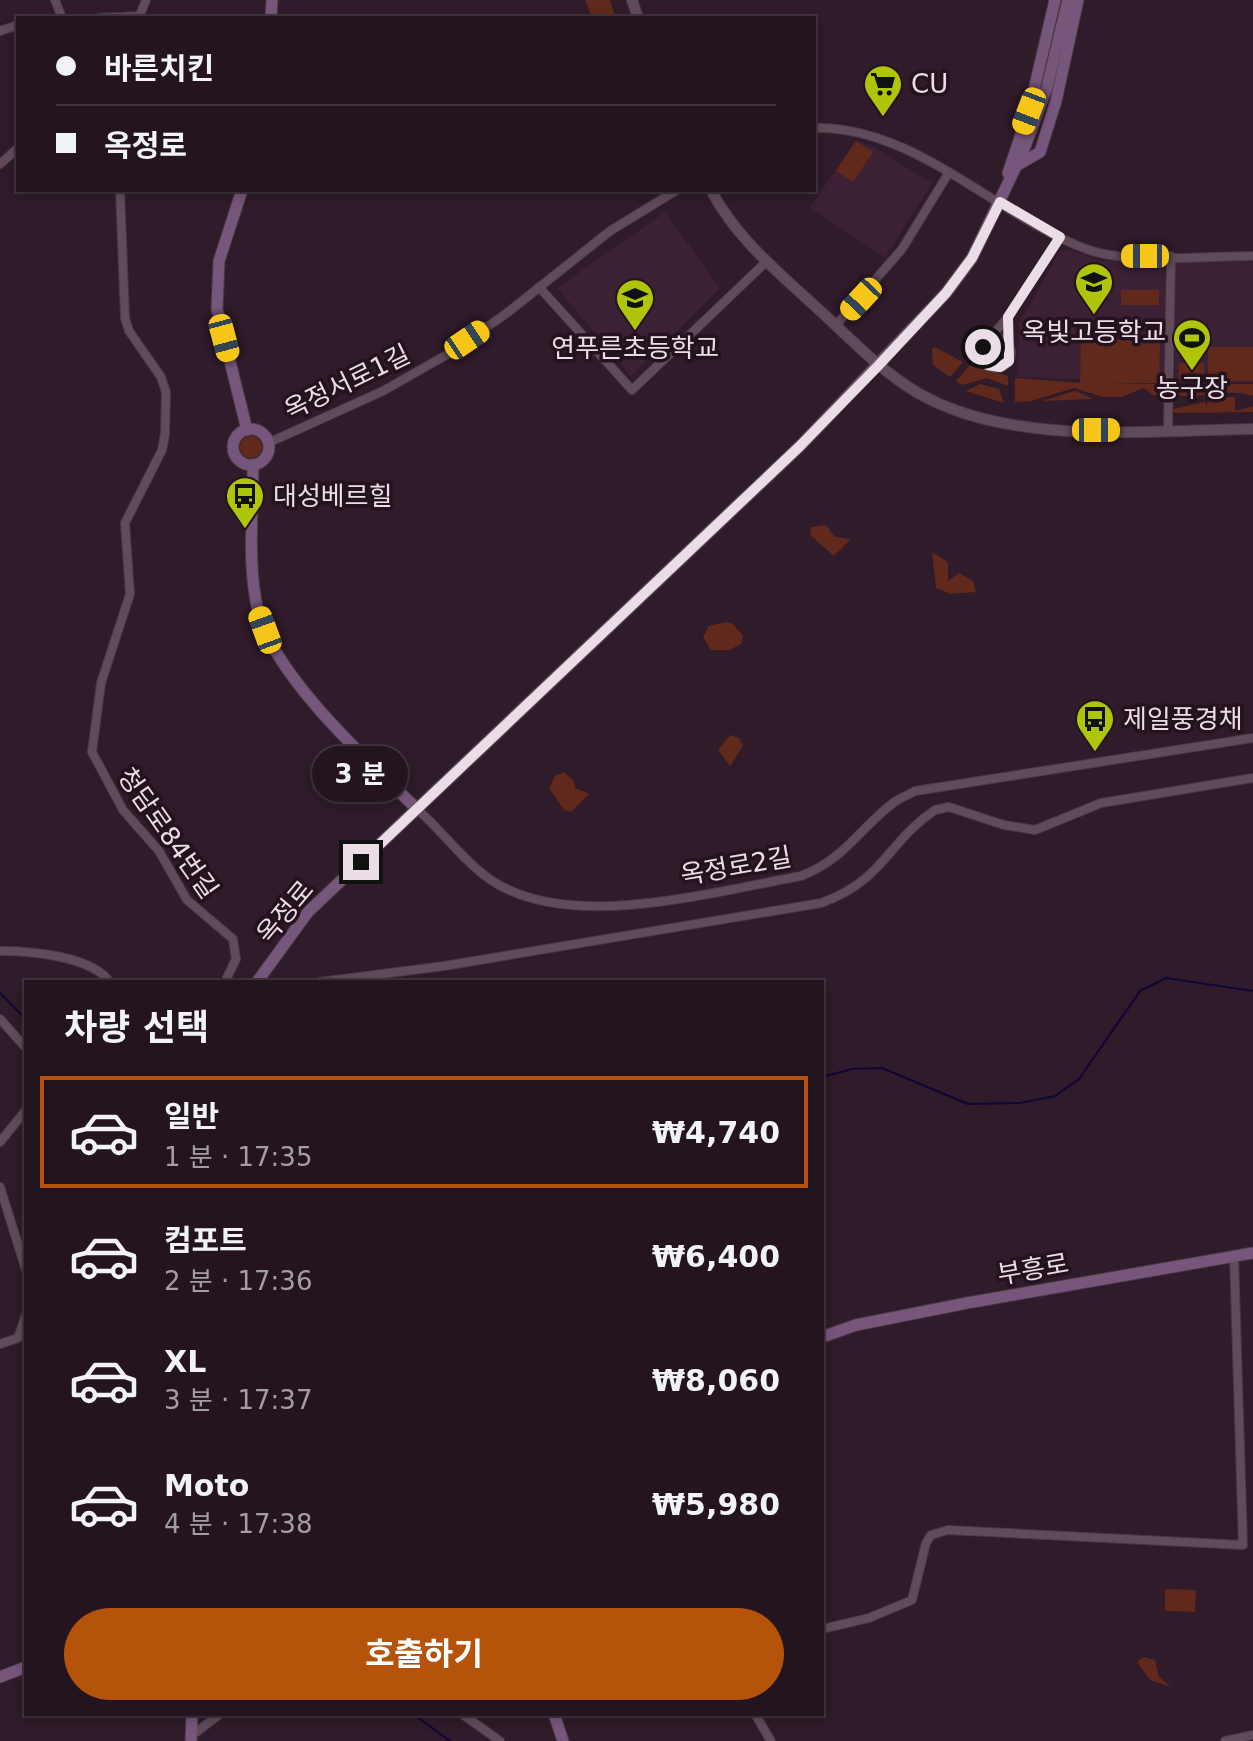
<!DOCTYPE html>
<html lang="ko">
<head>
<meta charset="utf-8">
<style>
	:root { --surface:#23141f; --page:#2f212c; --text:#f1f3f6; --muted:#a39ea4; --line:#40333d; --accent:#b45309 }
	body { margin:0; font-family:"DejaVu Sans","Noto Sans KR",sans-serif; background:var(--page); color:var(--text); height:100vh; display:flex; flex-direction:column; font-size:30px; white-space:nowrap }
	* { box-sizing:border-box; margin:0 }
	p { font-size:26px; color:var(--muted) }
	.icon { flex:none; width:44px; height:44px; fill:none; stroke:currentColor; stroke-width:2; stroke-linecap:round; stroke-linejoin:round }
	.map { position:relative; flex:1; overflow:hidden }
	.drawer { position:absolute; left:24px; top:980px; width:800px; height:736px; display:flex; flex-direction:column; background:var(--surface); border-radius:0px; box-shadow:0 4px 12px #0003,0 0 0 2px var(--line) }
	.drawer>* { flex:none }
	.top-card { position:absolute; left:16px; top:16px; width:800px; height:176px; border-radius:0px; box-shadow:0 4px 12px #0003,0 0 0 2px var(--line); display:grid; align-content:center; height:176px; padding:0 40px; background:var(--surface) }
	.end { position:absolute; width:36px; height:36px; margin:-18px; border:10px solid #ebdde6; background:#111; box-shadow:0 0 0 4px #111 }
	.from { border-radius:50% }
	.bubble { position:absolute; height:56px; border-radius:28px; background:var(--surface); box-shadow:0 4px 12px #0003,0 0 0 2px var(--line); font-size:26px; font-weight:700; line-height:56px; text-align:center }
	.car { position:absolute; width:24px; height:48px; margin:-24px -12px; border-radius:10px; box-shadow:0 0 6px 2px #0007; background:linear-gradient(#f5c518 24%,#345 0 40%,#f5c518 0 76%,#345 0 86%,#f5c518 0) }
	.top-card b { display:flex; align-items:center; gap:28px; height:76px; font-size:30px }
	.top-card b+b { border-top:2px solid var(--line) }
	.top-card i { width:20px; height:20px; background:var(--text) }
	ul { padding:0; list-style:none }
	li { display:flex; align-items:center; gap:24px; height:112px; margin:0 16px 12px; padding:0 24px; border:4px solid transparent; border-radius:0px }
	li div { flex:1 }
	li b { display:block; font-size:30px }
	li em { font-style:normal; font-weight:700 }
	li.current { border-color:var(--accent) }
	li>.icon { width:72px; height:72px; stroke-width:1.5 }
	h2 { padding:0 40px; font-size:36px; line-height:96px }
	.action { display:flex; gap:16px; margin-top:auto; padding:16px 40px }
	.action a { flex:1; height:92px; border-radius:48px; background:var(--accent); color:#fff; font-size:32px; font-weight:700; line-height:92px; text-align:center }
	.map>svg:first-child { display:block }
	.built { fill:#3b2133 }
	.green { fill:#60291b }
	.lines { fill:none; stroke-linecap:round; stroke-linejoin:round }
	.stream { stroke:#110537; stroke-width:2 }
	.minor-casing { stroke:#493944; stroke-width:10 }
	.tertiary-casing { stroke:#493944; stroke-width:12 }
	.secondary-casing { stroke:#493944; stroke-width:13 }
	.minor { stroke:#614b5a; stroke-width:8 }
	.tertiary { stroke:#614b5a; stroke-width:10 }
	.secondary { stroke:#77567c; stroke-width:11 }
	.route { stroke:#ebdde6; stroke-width:10 }
	.labels { text-anchor:middle; dominant-baseline:central; stroke-width:7; stroke-linejoin:round; paint-order:stroke }
	.poi-label { font-size:26px; fill:#ebdde6; stroke:#25121f; text-anchor:start }
	.street-label { font-size:26px; fill:#ebdde6; stroke:#25121f }
</style>
</head>
<body>
<div class="map">
<svg width="1253" height="1741" viewBox="0 0 1253 1741">
	<rect width="100%" height="100%" fill="#2f1b29"/>
	<g class="built">
		<path d="M856 140 875 148 932 183 885 258 810 207Z"/>
		<path d="M665 212 720 288 631 376 557 288Z"/>
		<path d="M1071 250 1103 261 1165 262V383L1018 377 1019 323 1060 251Z"/>
		<rect x="1175" y="262" width="78" height="121"/>
	</g>
	<g class="green">
		<path d="M585 0H610L616 18H592Z"/>
		<path d="M856 141 873 152 853 182 836 171Z"/>
		<rect x="1121" y="290" width="38" height="15"/>
		<path d="M1081 339 1160 340 1159 383H1107L1162 384V396L1153 395 1144 388 1121 397H1103L1074 388 1031 401 1015 402V378L1080 383Z"/>
		<path d="M935 347 963 362 950 377 933 365 932 349Z"/>
		<rect x="1208" y="347" width="45" height="34"/>
		<rect x="1179" y="363" width="25" height="17"/>
		<path d="M970 365 1008 376V386L987 378 962 385 956 381Z"/>
		<path d="M980 384 999 389 1004 403 966 391Z"/>
		<path d="M1176 384H1253V396C1227 387 1202 400 1176 395Z"/>
		<path d="M1076 391 1093 399 1042 401 1071 392Z"/>
		<path d="M1229 397H1235V411L1253 406V412L1174 413 1173 409 1205 402 1207 407V402Z"/>
		<circle cx="251" cy="447" r="11"/>
		<path d="M826 525 835 537 851 539 834 556 810 535 811 527Z"/>
		<path d="M932 552 948 562V581L959 573 973 581 976 592 950 594 936 588Z"/>
		<path d="M726 622 733 624 743 636 742 643 730 650H711L703 637 709 626Z"/>
		<path d="M730 735 739 738 743 746 730 766 718 750Z"/>
		<path d="M564 772 574 781 575 788 589 794 571 812 564 810 549 788 555 776Z"/>
		<path d="M1165 1589 1196 1590 1195 1612 1165 1611Z"/>
		<path d="M1144 1657 1155 1660 1159 1677 1171 1687 1150 1680 1137 1662Z"/>
	</g>
	<g class="lines">
		<g class="stream">
			<path d="M0 993 26 1019"/>
			<path d="M822 1077 852 1069 882 1068 968 1104 1020 1103 1055 1096 1079 1079 1140 991 1166 978 1253 991"/>
			<path d="M413 1714 450 1741"/>
		</g>
		<defs>
			<g id="minor">
				<path d="M55 0 62 18"/>
				<path d="M139 17 146 0"/>
				<path d="M99 18 140 16"/>
				<path d="M0 31 18 25"/>
				<path d="M814 128C915 125 998 218 1089 250 1129 264 1208 256 1253 256"/>
				<path d="M0 164 18 148"/>
				<path d="M120 190 125 318 129 331 161 377 166 392 165 434 162 450 125 523 130 594 101 683 92 752 123 810 159 851 187 900 233 939 236 959 225 982"/>
				<path d="M539 287 632 390 767 261"/>
				<path d="M1008 317 1060 237"/>
				<path d="M836 325 902 249 948 174"/>
				<circle cx="996" cy="353" r="15"/>
				<path d="M989 339 1008 317 1009 346"/>
				<path d="M1168 430 1171 256"/>
				<path d="M268 443 383 391 448 354 507 313 610 231 677 190"/>
				<path d="M417 809C447 835 472 874 509 890 589 927 717 891 801 876 845 859 859 829 893 803 900 798 908 795 915 791L1253 738"/>
				<path d="M0 951C31 951 91 956 110 982"/>
				<path d="M320 982 444 966 821 903C885 880 887 842 935 810L949 807 1004 825 1035 830 1101 803 1253 778"/>
				<path d="M0 1019 26 1048"/>
				<path d="M0 1142 26 1110"/>
				<path d="M0 1187 26 1270"/>
				<path d="M0 1344 18 1338 26 1315"/>
				<path d="M822 1629 869 1618 912 1600 926 1543 931 1535 948 1530 1243 1545 1234 1256"/>
				<path d="M462 1714 500 1741"/>
				<path d="M755 1714 771 1741"/>
				<path d="M191 1736 220 1714"/>
				<path d="M1225 1741 1253 1735"/>
			</g>
			<g id="tertiary">
				<path d="M632 0 638 18"/>
				<path d="M711 190C736 238 777 271 816 307 849 337 879 370 918 393 1011 447 1149 430 1253 429"/>
			</g>
			<g id="secondary">
				<path d="M271 18 272 0"/>
				<path d="M1016 166 1040 152 1056 101 1078 0"/>
				<path d="M1008 173 1029 111 1055 0"/>
				<path d="M242 190 219 261 217 309 247 430"/>
				<circle cx="251" cy="447" r="18"/>
				<path d="M253 465C253 512 247 565 258 611 274 676 369 762 417 809"/>
				<path d="M257 982 308 912 800 446 946 293 972 258 1023 152 1047 87 1068 0"/>
				<path d="M822 1337 856 1325 967 1303 1253 1253"/>
				<path d="M0 1677 26 1667"/>
				<path d="M554 1714 563 1741"/>
				<path d="M191 1741 192 1714"/>
			</g>
		</defs>
		<use href="#minor" class="minor-casing"/>
		<use href="#tertiary" class="tertiary-casing"/>
		<use href="#secondary" class="secondary-casing"/>
		<use href="#minor" class="minor"/>
		<use href="#tertiary" class="tertiary"/>
		<use href="#secondary" class="secondary"/>
	</g>
	<g class="lines">
		<path class="route" d="M361 862 800 446 878 366 946 293 972 258 1000 202 1060 237 1008 317 1009 361 1000 367 987 365 981 355 983 347"/>
	</g>
	<defs>
		<symbol id="supermarket-pin" viewBox="-11 -11 22 30"><path d="M0 17L-7.5 6A9.5 9.5 0 1 1 7.5 6Z" fill="#aec509" stroke="#25121f"/><path d="M-6-5.5h2.5l.6 2H6L4.5 2H-2.5L-4.4-4H-6ZM-1.5 3.2a1.3 1.3 0 1 0 .1 0ZM3 3.2a1.3 1.3 0 1 0 .1 0Z" fill="#111"/></symbol>
		<symbol id="school-pin" viewBox="-11 -11 22 30"><path d="M0 17L-7.5 6A9.5 9.5 0 1 1 7.5 6Z" fill="#aec509" stroke="#25121f"/><path d="M0-5L7-2L0 1L-7-2ZM-4 1L0 2.5L4 1V4Q0 6-4 4Z" fill="#111"/></symbol>
		<symbol id="stadium-pin" viewBox="-11 -11 22 30"><path d="M0 17L-7.5 6A9.5 9.5 0 1 1 7.5 6Z" fill="#aec509" stroke="#25121f"/><path d="M0-5a6.5 5 0 1 0 0 10a6.5 5 0 1 0 0-10ZM-3.5-1.8h7v3.6h-7Z" fill="#111"/></symbol>
		<symbol id="bus-pin" viewBox="-11 -11 22 30"><path d="M0 17L-7.5 6A9.5 9.5 0 1 1 7.5 6Z" fill="#aec509" stroke="#25121f"/><path d="M-5-6H5V4H4V6H2V4H-2V6H-4V4H-5ZM-3.5-4V0h7V-4ZM-3.5 1.2v1.5H-2V1.2ZM2 1.2v1.5H3.5V1.2Z" fill="#111"/></symbol>
	</defs>
	<g fill-rule="evenodd">
		<use href="#supermarket-pin" x="861" y="62" width="44" height="60"/>
		<use href="#school-pin" x="1072" y="260" width="44" height="60"/>
		<use href="#school-pin" x="613" y="276" width="44" height="60"/>
		<use href="#stadium-pin" x="1170" y="316" width="44" height="60"/>
		<use href="#bus-pin" x="223" y="474" width="44" height="60"/>
		<use href="#bus-pin" x="1073" y="697" width="44" height="60"/>
	</g>
	<g class="labels">
		<g class="poi-label">
			<text x="911" y="84">CU</text>
			<text x="1094" y="332" text-anchor="middle">옥빛고등학교</text>
			<text x="635" y="348" text-anchor="middle">연푸른초등학교</text>
			<text x="1192" y="388" text-anchor="middle">농구장</text>
			<text x="273" y="496">대성베르힐</text>
			<text x="1123" y="719">제일풍경채</text>
		</g>
		<g class="street-label">
			<text transform="translate(347 382) rotate(-26)">옥정서로1길</text>
			<text transform="translate(168 833) rotate(55)">청담로84번길</text>
			<text transform="translate(736 866) rotate(-10)">옥정로2길</text>
			<text transform="translate(285 912) rotate(-50)">옥정로</text>
			<text transform="translate(1033 1269) rotate(-10)">부흥로</text>
		</g>
	</g>
</svg>
<i class="end from" style="left:983px;top:347px"></i>
<i class="end" style="left:361px;top:862px"></i>
<div class="bubble" style="left:312px;top:746px;width:96px">3 분</div>
<i class="car" style="left:1029px;top:111px;rotate:201deg"></i>
<i class="car" style="left:1145px;top:256px;rotate:270deg"></i>
<i class="car" style="left:861px;top:299px;rotate:223deg"></i>
<i class="car" style="left:224px;top:338px;rotate:165deg"></i>
<i class="car" style="left:467px;top:340px;rotate:56deg"></i>
<i class="car" style="left:1096px;top:430px;rotate:90deg"></i>
<i class="car" style="left:265px;top:630px;rotate:340deg"></i>
<div class="top-card">
<b><i class="from"></i>바른치킨</b>
<b><i></i>옥정로</b>
</div>
<section class="drawer">
<h2>차량 선택</h2>
<ul>
<li class="current"><svg class="icon" aria-label="car" viewBox="0 0 24 24"><path d="M5 17H2v-5l4-1 3-4h7l3 4 3 1v5h-3M9 17h6M6 11h13"/><circle cx="7" cy="17" r="2"/><circle cx="17" cy="17" r="2"/></svg><div><b>일반</b><p>1 분 · 17:35</p></div><em>₩4,740</em></li>
<li><svg class="icon" aria-label="car" viewBox="0 0 24 24"><path d="M5 17H2v-5l4-1 3-4h7l3 4 3 1v5h-3M9 17h6M6 11h13"/><circle cx="7" cy="17" r="2"/><circle cx="17" cy="17" r="2"/></svg><div><b>컴포트</b><p>2 분 · 17:36</p></div><em>₩6,400</em></li>
<li><svg class="icon" aria-label="car" viewBox="0 0 24 24"><path d="M5 17H2v-5l4-1 3-4h7l3 4 3 1v5h-3M9 17h6M6 11h13"/><circle cx="7" cy="17" r="2"/><circle cx="17" cy="17" r="2"/></svg><div><b>XL</b><p>3 분 · 17:37</p></div><em>₩8,060</em></li>
<li><svg class="icon" aria-label="car" viewBox="0 0 24 24"><path d="M5 17H2v-5l4-1 3-4h7l3 4 3 1v5h-3M9 17h6M6 11h13"/><circle cx="7" cy="17" r="2"/><circle cx="17" cy="17" r="2"/></svg><div><b>Moto</b><p>4 분 · 17:38</p></div><em>₩5,980</em></li>
</ul>
<div class="action"><a>호출하기</a></div>
</section>
</div>
</body>
</html>
